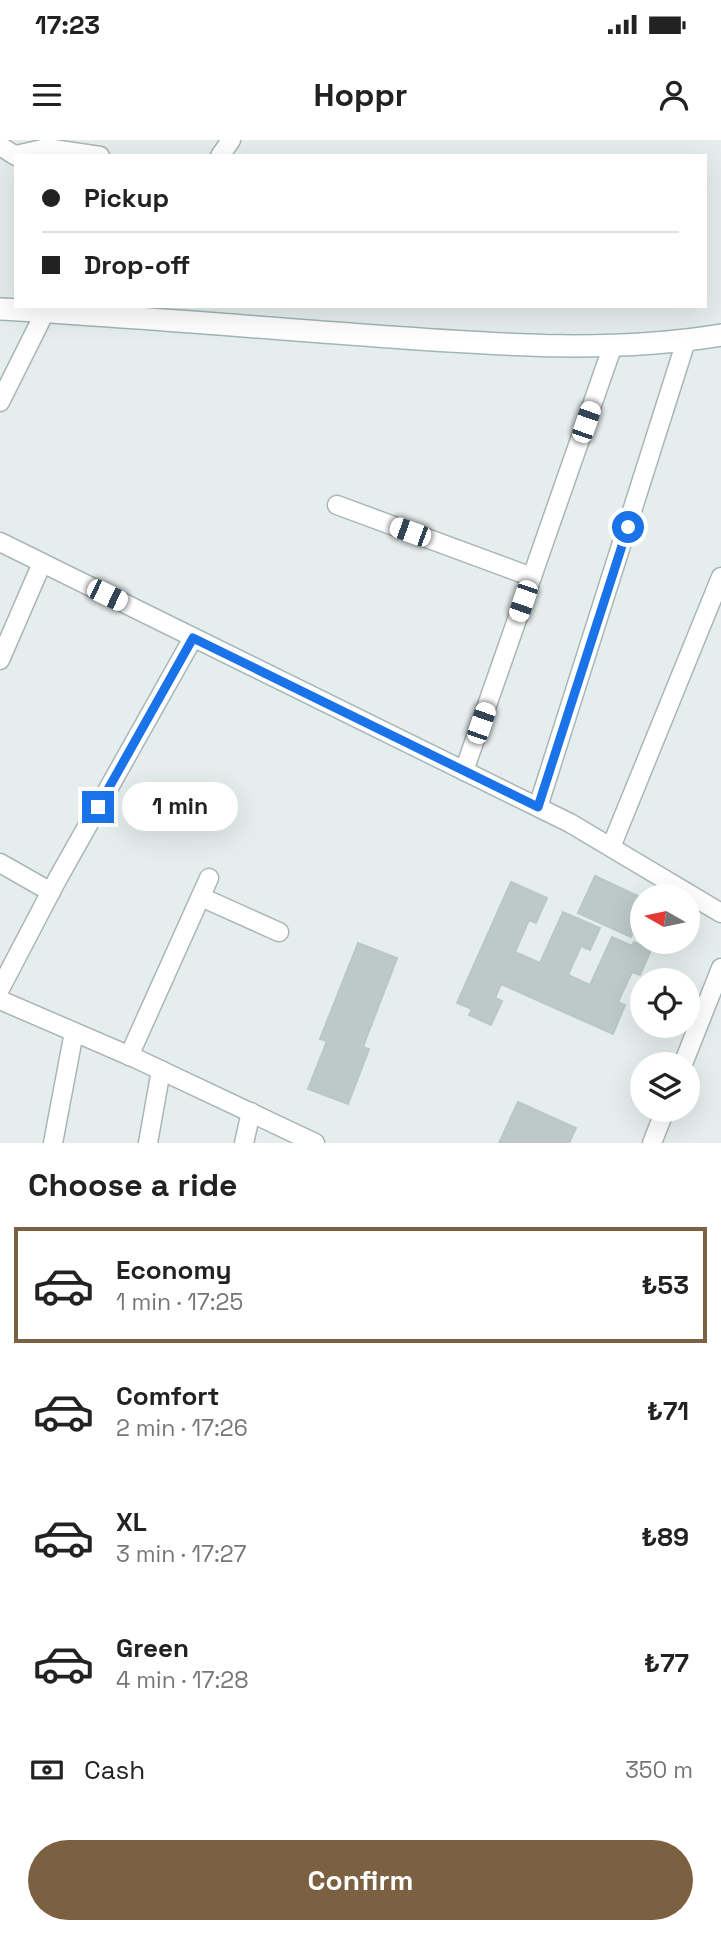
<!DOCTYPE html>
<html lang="en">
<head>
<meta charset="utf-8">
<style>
	:root { --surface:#fff; --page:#f2f2f2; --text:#222; --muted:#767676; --line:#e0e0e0; --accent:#7c6042 }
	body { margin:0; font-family:"Space Grotesk",sans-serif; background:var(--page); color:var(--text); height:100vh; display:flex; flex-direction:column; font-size:26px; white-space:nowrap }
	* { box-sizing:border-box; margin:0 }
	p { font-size:23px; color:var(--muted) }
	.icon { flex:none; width:38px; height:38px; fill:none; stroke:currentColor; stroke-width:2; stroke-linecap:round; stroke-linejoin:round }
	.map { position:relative; height:1003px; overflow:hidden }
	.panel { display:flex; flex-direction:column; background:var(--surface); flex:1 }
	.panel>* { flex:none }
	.guide { position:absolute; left:14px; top:14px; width:693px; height:154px; border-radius:0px; box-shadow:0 7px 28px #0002; display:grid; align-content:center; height:154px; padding:0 28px; background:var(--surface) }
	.needle { width:46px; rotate:279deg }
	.tools { position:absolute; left:630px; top:744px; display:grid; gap:14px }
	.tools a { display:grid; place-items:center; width:70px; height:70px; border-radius:50%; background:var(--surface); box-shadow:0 7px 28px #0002; font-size:35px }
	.end { position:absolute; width:32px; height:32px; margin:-16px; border:9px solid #1a73e8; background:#fff; box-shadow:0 0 0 4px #fff }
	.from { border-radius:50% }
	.bubble { position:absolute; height:49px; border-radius:24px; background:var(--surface); box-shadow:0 7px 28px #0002; font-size:23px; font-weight:700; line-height:49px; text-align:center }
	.car { position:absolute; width:21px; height:42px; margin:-21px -10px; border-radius:9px; box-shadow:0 0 5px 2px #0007; background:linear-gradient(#fff 24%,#345 0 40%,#fff 0 76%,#345 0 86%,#fff 0) }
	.guide b { display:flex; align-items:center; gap:24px; height:66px; font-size:26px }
	.guide b+b { border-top:2px solid var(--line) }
	.guide i { width:18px; height:18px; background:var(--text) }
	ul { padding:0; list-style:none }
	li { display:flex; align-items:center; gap:21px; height:116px; margin:0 14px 10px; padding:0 14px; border:4px solid transparent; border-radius:0px }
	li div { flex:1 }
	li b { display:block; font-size:26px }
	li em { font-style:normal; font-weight:700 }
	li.selected { border-color:var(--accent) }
	li>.icon { width:63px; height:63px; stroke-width:1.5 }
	h2 { padding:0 28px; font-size:32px; line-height:84px }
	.pay { display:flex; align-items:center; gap:18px; height:77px; padding:0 28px; font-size:26px }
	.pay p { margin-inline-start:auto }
	.action { display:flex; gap:14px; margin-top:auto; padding:14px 28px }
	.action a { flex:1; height:80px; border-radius:42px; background:var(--accent); color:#fff; font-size:28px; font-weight:700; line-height:80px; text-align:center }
	.status { display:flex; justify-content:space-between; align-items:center; height:49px; padding:0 35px; background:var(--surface); direction:ltr }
	.status svg { height:19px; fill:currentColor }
	header { display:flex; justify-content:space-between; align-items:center; height:91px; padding:0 28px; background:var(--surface); font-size:32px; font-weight:700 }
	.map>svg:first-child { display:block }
	.building { fill:#bcc9c7; stroke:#b9c8c6; stroke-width:2 }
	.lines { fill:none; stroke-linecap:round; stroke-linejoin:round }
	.minor-casing { stroke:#a9b6b6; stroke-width:21 }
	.secondary-casing { stroke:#a2b6b6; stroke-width:24 }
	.minor { stroke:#fff; stroke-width:18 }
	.secondary { stroke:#fff; stroke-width:21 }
	.route { stroke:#1a73e8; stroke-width:9 }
</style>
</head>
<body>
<div class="status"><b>17:23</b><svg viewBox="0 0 49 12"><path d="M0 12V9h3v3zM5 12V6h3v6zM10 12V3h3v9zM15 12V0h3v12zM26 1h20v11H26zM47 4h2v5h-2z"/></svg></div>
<header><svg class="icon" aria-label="menu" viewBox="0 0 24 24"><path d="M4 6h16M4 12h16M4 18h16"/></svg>Hoppr<svg class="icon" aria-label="person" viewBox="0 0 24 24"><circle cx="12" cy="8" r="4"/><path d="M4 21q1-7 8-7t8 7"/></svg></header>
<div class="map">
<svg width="721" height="1003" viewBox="0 0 721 1003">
	<rect width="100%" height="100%" fill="#e6eeed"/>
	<g class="building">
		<path d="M595 736 642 758V773L631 797 578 773Z"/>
		<path d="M511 742 547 758 536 783 529 780 515 812 540 823 563 772 600 788 590 810 581 806 568 835 590 845 612 797 632 806 634 802 651 810 640 835 632 832 618 862 625 865 613 894 501 844 495 858 502 861 491 885 469 875 472 869 457 863Z"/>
		<path d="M358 803 397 818 363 907 369 909 348 964 308 949 327 901 320 899Z"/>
		<path d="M518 962 576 988 569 1003H499Z"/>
	</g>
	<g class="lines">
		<defs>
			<g id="minor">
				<path d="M0 6 16 16"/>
				<path d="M16 15 47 8 100 16"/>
				<path d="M220 16 231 0"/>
				<path d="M0 262 45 172"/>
				<path d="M337 365 532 437"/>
				<path d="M0 402 570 683 721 773"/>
				<path d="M0 520 42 423"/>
				<path d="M464 631 613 205"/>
				<path d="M538 667 686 201"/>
				<path d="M611 707 721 437"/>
				<path d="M0 723 51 752"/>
				<path d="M201 757 279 792"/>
				<path d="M0 849 57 740 193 498"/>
				<path d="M0 860 137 919 315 1003"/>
				<path d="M129 916 209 738"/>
				<path d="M683 924 721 828"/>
				<path d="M53 1003 74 892"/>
				<path d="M148 1003 161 930"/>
				<path d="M244 1003 251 972"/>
				<path d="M652 1003 665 970"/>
			</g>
			<path id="secondary" d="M0 169C126 176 251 187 376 196 491 204 607 214 721 195"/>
		</defs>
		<use href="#minor" class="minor-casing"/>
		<use href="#secondary" class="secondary-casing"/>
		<use href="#minor" class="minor"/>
		<use href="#secondary" class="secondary"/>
	</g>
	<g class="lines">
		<path class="route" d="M98 667 193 498 538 667 628 387"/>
	</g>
</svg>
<div class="tools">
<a><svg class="needle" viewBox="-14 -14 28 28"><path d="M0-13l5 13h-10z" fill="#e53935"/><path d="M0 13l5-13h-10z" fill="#767676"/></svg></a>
<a><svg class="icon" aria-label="locate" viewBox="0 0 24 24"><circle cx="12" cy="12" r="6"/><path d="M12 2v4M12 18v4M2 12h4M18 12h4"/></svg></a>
<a><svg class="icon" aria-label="layers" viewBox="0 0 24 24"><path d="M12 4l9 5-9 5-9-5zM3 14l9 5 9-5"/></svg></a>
</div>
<i class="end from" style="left:628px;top:387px"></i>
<i class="end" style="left:98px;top:667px"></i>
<div class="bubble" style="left:122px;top:642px;width:116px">1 min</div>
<i class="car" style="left:586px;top:282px;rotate:19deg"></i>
<i class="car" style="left:410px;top:392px;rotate:290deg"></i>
<i class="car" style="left:107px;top:455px;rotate:116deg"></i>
<i class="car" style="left:523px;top:461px;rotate:199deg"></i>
<i class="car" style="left:481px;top:583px;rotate:19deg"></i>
<div class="guide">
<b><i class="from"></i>Pickup</b>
<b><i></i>Drop-off</b>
</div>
</div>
<section class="panel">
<h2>Choose a ride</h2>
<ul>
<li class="selected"><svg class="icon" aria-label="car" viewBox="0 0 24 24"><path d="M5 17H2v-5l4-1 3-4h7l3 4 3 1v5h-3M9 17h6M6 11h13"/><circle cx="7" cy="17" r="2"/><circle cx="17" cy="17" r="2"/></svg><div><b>Economy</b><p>1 min · 17:25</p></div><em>₺53</em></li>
<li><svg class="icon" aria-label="car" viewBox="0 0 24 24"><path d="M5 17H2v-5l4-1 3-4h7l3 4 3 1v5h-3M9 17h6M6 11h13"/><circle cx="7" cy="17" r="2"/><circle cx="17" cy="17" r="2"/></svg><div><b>Comfort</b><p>2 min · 17:26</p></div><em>₺71</em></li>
<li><svg class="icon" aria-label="car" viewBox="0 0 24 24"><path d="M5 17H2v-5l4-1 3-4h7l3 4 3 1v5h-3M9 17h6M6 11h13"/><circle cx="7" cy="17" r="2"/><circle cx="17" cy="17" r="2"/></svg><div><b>XL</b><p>3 min · 17:27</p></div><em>₺89</em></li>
<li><svg class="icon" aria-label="car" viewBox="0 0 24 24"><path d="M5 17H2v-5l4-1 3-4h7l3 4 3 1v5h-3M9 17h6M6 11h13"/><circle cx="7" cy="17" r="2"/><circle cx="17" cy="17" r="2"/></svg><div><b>Green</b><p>4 min · 17:28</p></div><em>₺77</em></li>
</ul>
<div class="pay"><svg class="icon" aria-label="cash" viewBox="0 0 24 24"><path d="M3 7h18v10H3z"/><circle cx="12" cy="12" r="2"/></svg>Cash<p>350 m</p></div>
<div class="action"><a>Confirm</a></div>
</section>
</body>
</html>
